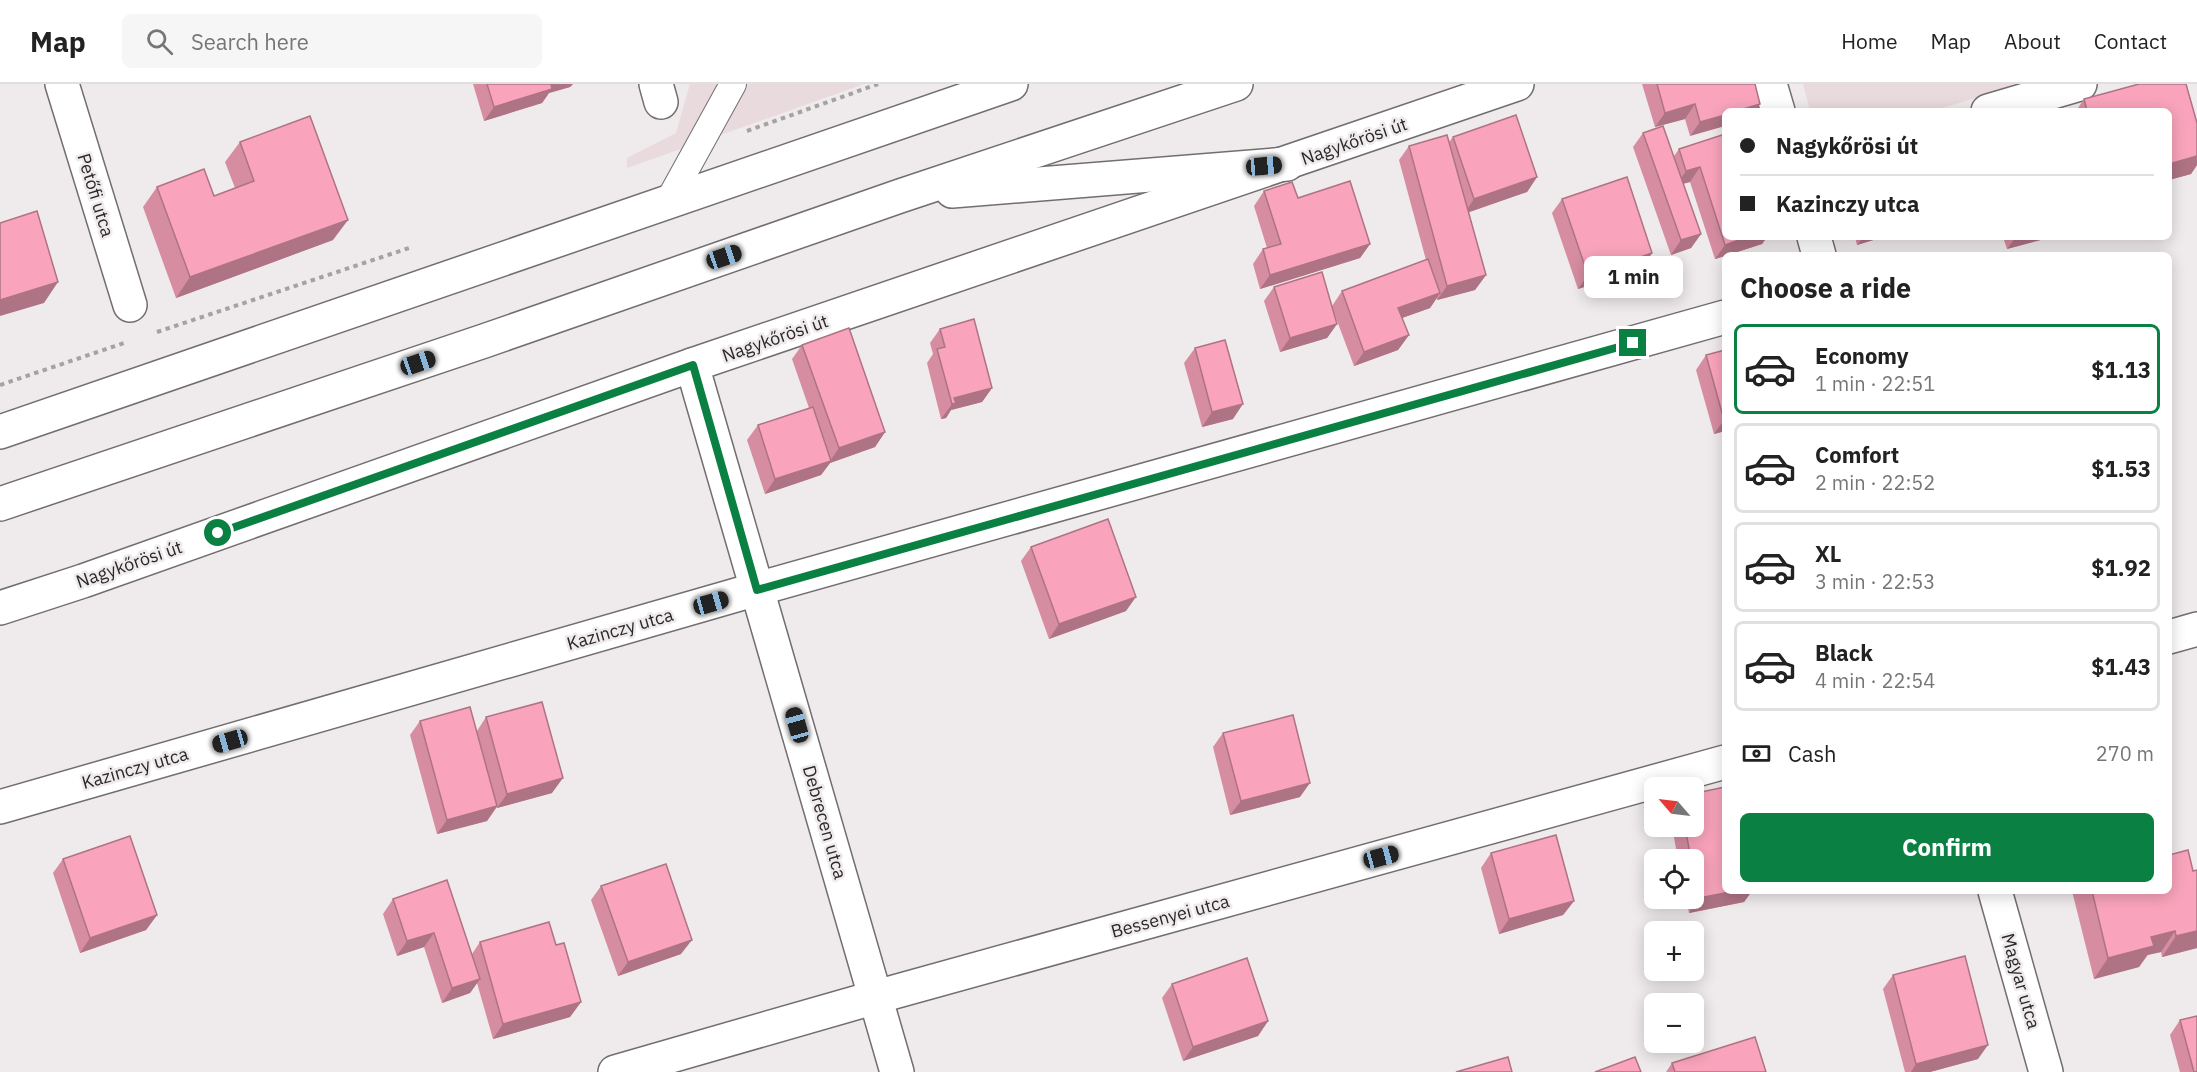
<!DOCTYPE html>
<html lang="en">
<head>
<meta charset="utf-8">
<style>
	:root { --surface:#fff; --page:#f6f6f6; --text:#222; --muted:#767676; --line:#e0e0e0; --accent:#0b8043 }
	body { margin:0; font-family:"IBM Plex Sans",sans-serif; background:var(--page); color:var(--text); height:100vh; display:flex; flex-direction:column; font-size:22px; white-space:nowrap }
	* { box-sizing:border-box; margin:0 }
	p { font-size:20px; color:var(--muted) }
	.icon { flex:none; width:33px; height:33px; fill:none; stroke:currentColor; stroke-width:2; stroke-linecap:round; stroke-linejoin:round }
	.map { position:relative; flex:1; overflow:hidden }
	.drawer { position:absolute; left:1722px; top:168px; width:450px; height:642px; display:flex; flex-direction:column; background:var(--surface); border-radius:9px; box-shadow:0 3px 15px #0003 }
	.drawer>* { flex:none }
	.top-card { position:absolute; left:1722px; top:24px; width:450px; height:132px; border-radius:9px; box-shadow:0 3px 15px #0003; display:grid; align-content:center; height:132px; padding:0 18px; background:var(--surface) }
	.needle { width:39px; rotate:298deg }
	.buttons { position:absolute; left:1644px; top:693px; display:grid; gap:12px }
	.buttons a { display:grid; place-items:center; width:60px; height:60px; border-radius:9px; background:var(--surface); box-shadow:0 3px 15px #0003; font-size:30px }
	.end { position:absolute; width:27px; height:27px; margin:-14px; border:8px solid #0b8043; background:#fff; box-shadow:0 0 0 3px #fff }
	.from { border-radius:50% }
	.bubble { position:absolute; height:42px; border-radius:9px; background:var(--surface); box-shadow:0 3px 15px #0003; font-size:20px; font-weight:700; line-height:42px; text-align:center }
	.car { position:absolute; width:18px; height:36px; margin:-18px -9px; border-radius:8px; box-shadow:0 0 4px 2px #0007; background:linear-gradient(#222 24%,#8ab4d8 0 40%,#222 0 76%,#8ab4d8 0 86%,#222 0) }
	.top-card b { display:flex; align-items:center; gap:21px; height:57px; font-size:22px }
	.top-card b+b { border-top:2px solid var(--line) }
	.top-card i { width:15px; height:15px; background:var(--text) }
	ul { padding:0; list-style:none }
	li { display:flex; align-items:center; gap:18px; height:90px; margin:0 12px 9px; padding:0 6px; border:3px solid var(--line); border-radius:9px }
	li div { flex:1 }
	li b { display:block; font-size:22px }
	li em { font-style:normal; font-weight:700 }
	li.selected { border-color:var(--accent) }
	li>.icon { width:54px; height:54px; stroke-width:1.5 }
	h2 { padding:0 18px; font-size:27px; line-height:72px }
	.pay { display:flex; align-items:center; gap:15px; height:66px; padding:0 18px; font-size:22px }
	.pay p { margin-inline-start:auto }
	.primary-button { display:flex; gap:12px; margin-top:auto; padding:12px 18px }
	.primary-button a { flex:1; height:69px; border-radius:9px; background:var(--accent); color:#fff; font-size:24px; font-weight:700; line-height:69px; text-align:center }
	header { display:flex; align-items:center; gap:36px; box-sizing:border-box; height:84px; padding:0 30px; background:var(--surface); border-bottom:2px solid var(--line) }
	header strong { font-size:28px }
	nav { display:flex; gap:33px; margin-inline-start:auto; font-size:21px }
	.search { width:420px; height:54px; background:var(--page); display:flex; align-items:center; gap:15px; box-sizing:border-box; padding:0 21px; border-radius:9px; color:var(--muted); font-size:22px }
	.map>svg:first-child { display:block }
	.built { fill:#e8dadd }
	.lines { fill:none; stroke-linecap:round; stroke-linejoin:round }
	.lane-casing { stroke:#726e6f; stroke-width:28 }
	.street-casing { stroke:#726e6f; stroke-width:36 }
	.primary-casing { stroke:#726e6f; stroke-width:36 }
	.path { stroke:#a6a2a3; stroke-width:4; stroke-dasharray:4.5 4.5; stroke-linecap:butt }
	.lane { stroke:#fff; stroke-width:26 }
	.street { stroke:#fff; stroke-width:33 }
	.primary { stroke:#fff; stroke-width:33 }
	.wall { fill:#d68da2 }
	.shaded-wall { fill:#ae7384 }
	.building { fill:#f9a4bc; stroke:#ae7384; stroke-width:1.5 }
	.route { stroke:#0b8043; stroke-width:8 }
	.labels { text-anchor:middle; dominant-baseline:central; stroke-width:5; stroke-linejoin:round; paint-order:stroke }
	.street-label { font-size:18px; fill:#2a2829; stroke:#efeaeb }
</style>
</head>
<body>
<header>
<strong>Map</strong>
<div class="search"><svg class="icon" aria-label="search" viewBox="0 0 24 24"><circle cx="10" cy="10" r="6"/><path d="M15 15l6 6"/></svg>Search here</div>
<nav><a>Home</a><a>Map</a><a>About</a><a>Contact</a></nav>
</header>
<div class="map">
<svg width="2197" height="988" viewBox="0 0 2197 988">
	<rect width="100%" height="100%" fill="#efeaeb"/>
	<g class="built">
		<path d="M690 0H864L627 84V74L676 49Z"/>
		<path d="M1803 0H2022L1932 27H1810Z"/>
	</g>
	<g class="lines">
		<defs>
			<path id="lane" d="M669 116 733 0"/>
			<g id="street">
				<path d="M62 0 130 221"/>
				<path d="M656 0 661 18"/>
				<path d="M1770 0 1778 27"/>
				<path d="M1988 27 2080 0"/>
				<path d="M1814 153 1819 171"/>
				<path d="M692 281 897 988"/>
				<path d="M0 524 83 497 692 281 1517 0"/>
				<path d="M2169 553 2197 545"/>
				<path d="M0 723 757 505 1725 233"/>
				<path d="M1995 807 2046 988"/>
				<path d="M615 988 876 913 1725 678"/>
			</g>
			<g id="primary">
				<path d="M952 107 1287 80"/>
				<path d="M0 348 1011 0"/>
				<path d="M0 420 484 257 900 112 1236 0"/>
			</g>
		</defs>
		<use href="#lane" class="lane-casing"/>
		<use href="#street" class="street-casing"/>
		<use href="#primary" class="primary-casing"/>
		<g class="path">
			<path d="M747 47 878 0"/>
			<path d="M157 248 409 164"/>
			<path d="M0 301 124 259"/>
		</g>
		<use href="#lane" class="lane"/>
		<use href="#street" class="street"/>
		<use href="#primary" class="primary"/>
	</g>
	<g class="wall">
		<path d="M473 0H573L570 3 549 9 542 19 484 37Z"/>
		<path d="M1642 0H1755L1690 52 1685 35 1655 43Z"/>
		<path d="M2139 0H2186L2197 39V81L2191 90 2169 96V27H2076L2084 15Z"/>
		<path d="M1643 49 1674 72 1679 65 1725 50V153H1767L1762 160 1728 171H1725V172L1715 175 1690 98 1683 99 1701 150 1691 164 1671 171 1633 63Z"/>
		<path d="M1453 53 1537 93 1527 108 1468 128 1486 191 1475 206 1437 216V214L1430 224 1402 234 1409 251 1398 266 1354 282 1333 226 1337 240 1327 254 1280 268 1264 217 1274 203 1332 222 1342 207 1426 176 1399 76 1409 62 1449 58Z"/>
		<path d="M240 58 333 156 176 214 143 123 157 103 214 112 235 104 225 78Z"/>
		<path d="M1264 107 1298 114 1370 160 1360 174 1260 205 1253 180 1263 165 1267 164 1254 122Z"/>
		<path d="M1562 115 1652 169 1642 184 1578 205 1552 129Z"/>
		<path d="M1855 153H1883L1857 161Z"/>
		<path d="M2003 153H2046L2044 155 2007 165Z"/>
		<path d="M940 245 992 304 982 318 951 326 946 334 941 335 927 279 933 270 930 259Z"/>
		<path d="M802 261 885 348 875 363 830 379 821 391 765 410 747 356 758 341 809 324 792 275Z"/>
		<path d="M1195 264 1233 335 1202 343 1184 279Z"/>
		<path d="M1725 266V347L1714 350 1696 286 1706 271Z"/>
		<path d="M1031 463 1126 527 1049 555 1021 477Z"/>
		<path d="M486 633 552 709 497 724V723L487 737 437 750 410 651 420 637 477 647Z"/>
		<path d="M1223 649 1300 713 1230 731 1213 663Z"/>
		<path d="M1701 708 1725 807H1752L1744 818 1689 829 1686 814H1694V776H1678L1672 742H1694V718Z"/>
		<path d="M1491 769 1574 817 1563 831 1499 850 1481 784Z"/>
		<path d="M63 775 157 831 146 846 80 869 53 789Z"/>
		<path d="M601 802 681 870 618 892 591 816Z"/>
		<path d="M2072 807H2169L2197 864 2162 873 2161 868 2148 871 2139 883 2094 895Z"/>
		<path d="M393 815 472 870 480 858 556 861 581 918 570 933 493 955 477 899 470 909 442 919 424 863 397 872 383 830Z"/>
		<path d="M1893 891 1978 975 1930 988H1905L1883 905Z"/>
		<path d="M1172 900 1268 937 1258 952 1183 977 1162 914Z"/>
		<path d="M2180 936 2197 988H2180L2170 951Z"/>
		<path d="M1672 979 1766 988H1666Z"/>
	</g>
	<g class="shaded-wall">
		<path d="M548 0H573L570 3 549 9 542 19 484 37 494 23Z"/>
		<path d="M1695 20 1685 35 1655 43 1665 29Z"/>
		<path d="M1760 20 1756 27H1737Z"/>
		<path d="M1725 31V42L1690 52 1700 38Z"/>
		<path d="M2197 72V81L2191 90 2169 96V80Z"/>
		<path d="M1700 83 1690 98 1676 102 1686 87Z"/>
		<path d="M1537 93 1527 108 1464 130 1474 115Z"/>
		<path d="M348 136 333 156 176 214 190 193Z"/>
		<path d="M1701 150 1691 164 1671 171 1681 156Z"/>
		<path d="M1748 153H1767L1762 160 1728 171H1725V172L1715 175 1725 161Z"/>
		<path d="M1865 153H1883L1857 161 1863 154Z"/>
		<path d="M2016 153H2046L2044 155 2007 165Z"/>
		<path d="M1370 160 1360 174 1260 205 1270 191Z"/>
		<path d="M1652 169 1642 184 1578 205 1588 191Z"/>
		<path d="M1486 191 1475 206 1437 216 1447 202Z"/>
		<path d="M58 198 44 219 0 232V216Z"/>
		<path d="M1440 209 1430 224 1388 239 1398 224Z"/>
		<path d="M1337 240 1327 254 1280 268 1290 254Z"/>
		<path d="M1409 251 1398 266 1354 282 1364 268Z"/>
		<path d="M992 304 982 318 951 326 946 334 941 335 952 320 954 314Z"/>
		<path d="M1243 320 1233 335 1202 343 1212 328Z"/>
		<path d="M1725 335V347L1714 350 1724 336Z"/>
		<path d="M885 348 875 363 830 379 821 391 765 410 775 395 830 377 839 364Z"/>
		<path d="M1136 513 1126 527 1049 555 1059 540Z"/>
		<path d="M563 694 552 709 497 724 507 710Z"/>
		<path d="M1310 699 1300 713 1230 731 1241 717Z"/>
		<path d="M497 722 487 737 437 750 447 736Z"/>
		<path d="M1735 807H1752L1744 818 1689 829 1699 814Z"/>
		<path d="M1574 817 1563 831 1499 850 1509 835Z"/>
		<path d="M157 831 146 846 80 869 90 854Z"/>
		<path d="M2175 847 2161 868 2147 871 2139 883 2094 895 2108 874 2151 853Z"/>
		<path d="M2197 847V864L2162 873 2176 852Z"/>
		<path d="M434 849 424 863 397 872 407 857Z"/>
		<path d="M692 856 681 870 618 892 628 878Z"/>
		<path d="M480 895 470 909 442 919 452 904Z"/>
		<path d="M581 918 570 933 493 955 503 940Z"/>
		<path d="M1268 937 1258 952 1183 977 1193 963Z"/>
		<path d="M1988 961 1978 975 1930 988H1911L1916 980Z"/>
	</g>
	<g class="building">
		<path d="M487 0H551L552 5 494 23Z"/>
		<path d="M1657 0H1755L1760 20 1737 27H1725V31L1700 38 1695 20 1665 29Z"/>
		<path d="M2139 0H2186L2197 39V72L2169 80V27H2087L2084 15Z"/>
		<path d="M1516 31 1537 93 1474 115 1453 53Z"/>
		<path d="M310 32 348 136 190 193 157 103 204 85 214 112 254 97 240 58Z"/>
		<path d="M1663 42 1701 150 1681 156 1643 49Z"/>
		<path d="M1725 50V153H1748L1725 161 1700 83 1686 87 1679 65Z"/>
		<path d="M1447 51 1486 191 1447 202 1409 62Z"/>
		<path d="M1627 93 1652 169 1588 191 1562 115Z"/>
		<path d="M1350 97 1370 160 1270 191 1263 165 1281 160 1264 107 1292 98 1298 114Z"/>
		<path d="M37 127 58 198 0 216V139Z"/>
		<path d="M1428 175 1440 209 1398 224 1409 251 1364 268 1342 207Z"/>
		<path d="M1322 188 1337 240 1290 254 1274 203Z"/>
		<path d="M974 235 992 304 954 314 956 319 952 320 937 265 945 263 940 245Z"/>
		<path d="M849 244 885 348 839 364 802 261Z"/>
		<path d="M1225 256 1243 320 1212 328 1195 264Z"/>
		<path d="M1725 266V335L1724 336 1706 271Z"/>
		<path d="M813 323 831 377 775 395 758 341Z"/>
		<path d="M1108 435 1136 513 1059 540 1031 463Z"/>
		<path d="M542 618 563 694 507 710 486 633Z"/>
		<path d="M470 623 497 722 447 736 420 637Z"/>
		<path d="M1293 631 1310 699 1241 717 1223 649Z"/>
		<path d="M1725 703V807H1735L1699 814 1694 787V776H1691L1685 742H1694V724L1703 722 1701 708Z"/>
		<path d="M1556 751 1574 817 1509 835 1491 769Z"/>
		<path d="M130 752 157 831 90 854 63 775Z"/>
		<path d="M2188 766 2193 787 2197 786V847L2176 852 2175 847 2151 853 2154 862 2108 874 2092 807H2169V771Z"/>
		<path d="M666 780 692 856 628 878 601 802Z"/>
		<path d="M447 796 480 895 452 904 434 849 407 857 393 815Z"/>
		<path d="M549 838 556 861 564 859 581 918 503 940 480 858Z"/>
		<path d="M1965 872 1988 961 1916 980 1893 891Z"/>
		<path d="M1247 874 1268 937 1193 963 1172 900Z"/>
		<path d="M2197 932V988H2194L2180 936Z"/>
		<path d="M1755 953 1766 988H1675L1672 979Z"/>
		<path d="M1508 973 1512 988H1456Z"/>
		<path d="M1635 973 1641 988H1595Z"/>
	</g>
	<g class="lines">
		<path class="route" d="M218 449 693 281 757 506 1633 259"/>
	</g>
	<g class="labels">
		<g class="street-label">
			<text transform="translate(1354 57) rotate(-19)">Nagykőrösi út</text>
			<text transform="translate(96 111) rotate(73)">Petőfi utca</text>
			<text transform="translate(775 254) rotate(-19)">Nagykőrösi út</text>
			<text transform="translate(129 480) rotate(-19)">Nagykőrösi út</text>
			<text transform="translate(620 545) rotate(-16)">Kazinczy utca</text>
			<text transform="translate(135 684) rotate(-16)">Kazinczy utca</text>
			<text transform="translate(825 738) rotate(74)">Debrecen utca</text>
			<text transform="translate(1170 832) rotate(-15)">Bessenyei utca</text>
			<text transform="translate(2021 897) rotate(74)">Magyar utca</text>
		</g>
	</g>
</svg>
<div class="buttons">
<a><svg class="needle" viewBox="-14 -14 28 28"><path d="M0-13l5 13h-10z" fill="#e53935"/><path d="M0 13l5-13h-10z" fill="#767676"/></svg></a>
<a><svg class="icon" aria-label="locate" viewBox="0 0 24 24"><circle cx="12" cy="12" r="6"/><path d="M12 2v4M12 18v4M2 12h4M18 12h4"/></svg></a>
<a>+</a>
<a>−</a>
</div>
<i class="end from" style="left:218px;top:449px"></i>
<i class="end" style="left:1633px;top:259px"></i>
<div class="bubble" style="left:1584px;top:172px;width:99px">1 min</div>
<i class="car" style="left:1264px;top:82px;rotate:85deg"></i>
<i class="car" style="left:724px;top:173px;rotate:71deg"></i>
<i class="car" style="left:418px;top:279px;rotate:71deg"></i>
<i class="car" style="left:711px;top:519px;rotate:74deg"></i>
<i class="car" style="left:797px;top:641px;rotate:344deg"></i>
<i class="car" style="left:230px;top:657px;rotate:254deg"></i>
<i class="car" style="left:1381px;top:773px;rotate:75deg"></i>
<div class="top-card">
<b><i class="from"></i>Nagykőrösi út</b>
<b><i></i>Kazinczy utca</b>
</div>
<section class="drawer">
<h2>Choose a ride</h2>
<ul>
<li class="selected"><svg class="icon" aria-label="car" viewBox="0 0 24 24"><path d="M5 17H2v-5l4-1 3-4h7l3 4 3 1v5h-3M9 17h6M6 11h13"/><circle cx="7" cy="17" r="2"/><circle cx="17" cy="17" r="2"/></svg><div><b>Economy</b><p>1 min · 22:51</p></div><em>$1.13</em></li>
<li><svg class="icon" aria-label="car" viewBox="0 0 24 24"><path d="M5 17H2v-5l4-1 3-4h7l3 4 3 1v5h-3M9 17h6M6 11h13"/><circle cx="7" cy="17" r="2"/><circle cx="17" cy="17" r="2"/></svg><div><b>Comfort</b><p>2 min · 22:52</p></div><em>$1.53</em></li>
<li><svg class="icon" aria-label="car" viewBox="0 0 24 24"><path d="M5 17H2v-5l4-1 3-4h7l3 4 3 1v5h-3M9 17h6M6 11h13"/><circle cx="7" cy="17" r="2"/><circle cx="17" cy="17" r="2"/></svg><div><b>XL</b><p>3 min · 22:53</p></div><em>$1.92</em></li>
<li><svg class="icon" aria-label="car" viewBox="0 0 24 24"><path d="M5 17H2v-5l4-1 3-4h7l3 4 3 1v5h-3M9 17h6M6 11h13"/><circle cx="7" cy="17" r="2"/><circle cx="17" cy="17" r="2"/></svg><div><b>Black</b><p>4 min · 22:54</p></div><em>$1.43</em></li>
</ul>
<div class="pay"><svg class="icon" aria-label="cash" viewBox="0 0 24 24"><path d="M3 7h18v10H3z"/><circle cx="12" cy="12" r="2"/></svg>Cash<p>270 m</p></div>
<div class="primary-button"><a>Confirm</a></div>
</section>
</div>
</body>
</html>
